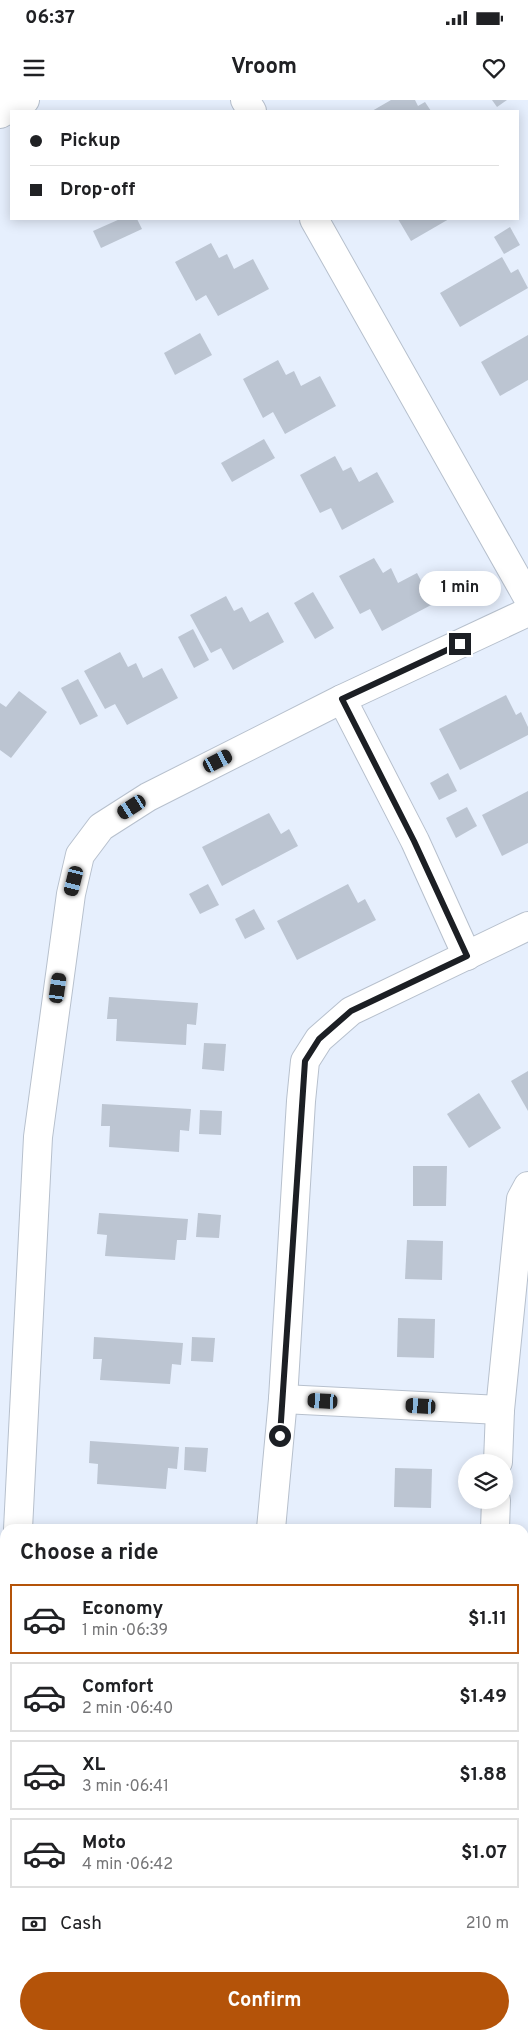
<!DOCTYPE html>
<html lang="en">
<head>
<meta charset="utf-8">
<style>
	:root { --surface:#fff; --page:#f2f2f2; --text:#202124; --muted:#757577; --line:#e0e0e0; --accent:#b45309 }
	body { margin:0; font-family:Overpass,sans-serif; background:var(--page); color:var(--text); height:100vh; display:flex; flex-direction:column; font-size:19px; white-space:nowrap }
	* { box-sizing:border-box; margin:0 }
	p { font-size:16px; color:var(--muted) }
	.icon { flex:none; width:28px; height:28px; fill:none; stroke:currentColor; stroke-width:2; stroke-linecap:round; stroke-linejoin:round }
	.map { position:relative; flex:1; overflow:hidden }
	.drawer { position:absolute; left:0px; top:1424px; width:529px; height:516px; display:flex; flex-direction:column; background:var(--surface); border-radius:15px 15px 0 0; box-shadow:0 2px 12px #0003 }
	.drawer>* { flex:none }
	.top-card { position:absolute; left:10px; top:10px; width:509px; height:110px; border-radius:0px; box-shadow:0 2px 12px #0003; display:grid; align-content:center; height:110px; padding:0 20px; background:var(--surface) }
	.fabs { position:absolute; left:458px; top:1354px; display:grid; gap:10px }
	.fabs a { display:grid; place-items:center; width:55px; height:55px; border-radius:50%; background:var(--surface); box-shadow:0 2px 12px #0003; font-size:25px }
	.end { position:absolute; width:22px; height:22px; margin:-11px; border:6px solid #1c1f24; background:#fff; box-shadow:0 0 0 2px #fff }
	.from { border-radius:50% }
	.bubble { position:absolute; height:35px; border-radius:18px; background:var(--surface); box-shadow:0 2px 12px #0003; font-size:16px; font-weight:700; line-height:35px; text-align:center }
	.car { position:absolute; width:15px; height:30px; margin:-15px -8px; border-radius:6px; box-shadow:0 0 4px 1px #0007; background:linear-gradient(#222 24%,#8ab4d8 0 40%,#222 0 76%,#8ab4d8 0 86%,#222 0) }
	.top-card b { display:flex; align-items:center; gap:18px; height:48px; font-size:19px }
	.top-card b+b { border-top:1px solid var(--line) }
	.top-card i { width:12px; height:12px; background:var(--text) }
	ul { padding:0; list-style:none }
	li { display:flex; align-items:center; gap:15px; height:70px; margin:0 10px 8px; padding:0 10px; border:2px solid var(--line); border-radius:0px }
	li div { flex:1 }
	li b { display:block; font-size:19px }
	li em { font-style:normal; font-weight:700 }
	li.active { border-color:var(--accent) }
	li>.icon { width:45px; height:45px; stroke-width:1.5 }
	h2 { padding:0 20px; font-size:22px; line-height:60px }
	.pay { display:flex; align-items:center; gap:12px; height:55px; padding:0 20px; font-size:19px }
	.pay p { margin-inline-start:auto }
	.action { display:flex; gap:10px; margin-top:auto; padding:10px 20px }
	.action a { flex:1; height:58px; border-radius:30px; background:var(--accent); color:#fff; font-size:20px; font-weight:700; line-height:58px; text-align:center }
	.status { display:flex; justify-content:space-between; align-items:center; height:35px; padding:0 25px; background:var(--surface); direction:ltr }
	.status svg { height:14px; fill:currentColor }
	header { display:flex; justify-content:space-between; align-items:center; height:65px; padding:0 20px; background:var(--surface); font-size:22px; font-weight:700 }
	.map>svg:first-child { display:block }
	.building { fill:#bcc5d2 }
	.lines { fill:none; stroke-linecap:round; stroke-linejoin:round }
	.minor-casing { stroke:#b7c0cd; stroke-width:30 }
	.minor { stroke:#fff; stroke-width:28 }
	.route { stroke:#1c1f24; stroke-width:6 }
</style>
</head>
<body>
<div class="status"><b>06:37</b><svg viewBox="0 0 49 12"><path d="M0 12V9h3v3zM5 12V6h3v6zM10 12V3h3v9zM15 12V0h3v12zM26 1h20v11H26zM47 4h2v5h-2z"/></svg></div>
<header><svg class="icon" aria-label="menu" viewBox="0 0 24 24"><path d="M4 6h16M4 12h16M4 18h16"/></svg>Vroom<svg class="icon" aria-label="heart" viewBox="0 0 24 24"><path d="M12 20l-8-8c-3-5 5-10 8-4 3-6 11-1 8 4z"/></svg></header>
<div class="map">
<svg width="528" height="1939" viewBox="0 0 528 1939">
	<rect width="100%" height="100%" fill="#e6effd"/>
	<g class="building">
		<path d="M391 0H415L418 6 425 2 431 11H372Z"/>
		<path d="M492 0H507L497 7Z"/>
		<path d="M120 119H137L142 129 101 148 93 131Z"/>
		<path d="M398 119H449L411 141Z"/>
		<path d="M510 127 520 145 504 154 494 137Z"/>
		<path d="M211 143 219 158 227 154 234 169 253 159 269 189 218 216 206 195 196 201 175 162Z"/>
		<path d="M502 157 511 173 518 169 528 188 460 227 440 193Z"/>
		<path d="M200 233 212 255 175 275 164 253Z"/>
		<path d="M528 235V280L500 296 481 262Z"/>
		<path d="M278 260 286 275 294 271 301 286 320 276 336 306 285 334 273 312 263 318 243 279Z"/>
		<path d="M264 339 275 358 232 382 221 363Z"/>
		<path d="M335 356 343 371 351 367 359 382 377 372 394 402 342 430 331 408 320 413 300 375Z"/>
		<path d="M374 458 383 473 391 468 398 483 417 473 433 504 382 531 370 509 360 514 339 476Z"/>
		<path d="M313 492 334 528 315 539 294 503Z"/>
		<path d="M226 496 234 511 242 507 250 522 268 512 284 542 233 570 221 548 211 553 190 515Z"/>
		<path d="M193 529 209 560 194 568 178 537Z"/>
		<path d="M120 552 128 567 136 563 143 578 162 568 178 598 127 625 115 604 105 609 84 571Z"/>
		<path d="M78 579 98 616 80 625 61 588Z"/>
		<path d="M19 591 47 612 11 658 0 650V603L6 607Z"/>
		<path d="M506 595 516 615 521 612 528 627V635L460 670 439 629Z"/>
		<path d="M448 673 457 691 439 700 430 683Z"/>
		<path d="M528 691V743L502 756 482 715Z"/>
		<path d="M467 707 477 726 456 738 446 718Z"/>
		<path d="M269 713 281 734 289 729 298 746 222 786 202 747Z"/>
		<path d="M208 784 219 805 200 814 189 794Z"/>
		<path d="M348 784 358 803 365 799 376 820 297 860 277 821Z"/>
		<path d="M254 809 265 829 245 839 235 819Z"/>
		<path d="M109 897 198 903 196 925 187 924 186 945 116 941 117 919H107Z"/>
		<path d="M204 943 226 944 224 971 202 969Z"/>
		<path d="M528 971V1011L511 981Z"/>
		<path d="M479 993 501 1028 469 1048 447 1014Z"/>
		<path d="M102 1004 191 1009 189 1031 180 1030 179 1052 109 1047 110 1026H101Z"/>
		<path d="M200 1010 222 1011 221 1035 199 1034Z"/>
		<path d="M413 1066H447L446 1106H413Z"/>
		<path d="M99 1113 188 1119 186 1140H177L175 1160 105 1156 107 1135 97 1134Z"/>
		<path d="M198 1113 221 1115 219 1138 196 1137Z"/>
		<path d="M407 1140 443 1141 442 1180 405 1179Z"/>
		<path d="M398 1218 435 1219 434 1258 397 1257Z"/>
		<path d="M94 1237 183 1243 181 1265 172 1264 170 1284 100 1280 102 1259H93Z"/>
		<path d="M192 1237 215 1238 213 1262 191 1261Z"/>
		<path d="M90 1341 179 1347 177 1369 168 1368 166 1389 97 1384 98 1364 89 1363Z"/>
		<path d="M185 1347 208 1348 206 1372 184 1370Z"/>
		<path d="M395 1368 432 1369 431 1408 394 1407Z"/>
		<path d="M528 1797V1837L524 1839V1799Z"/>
	</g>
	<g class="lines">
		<defs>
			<g id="minor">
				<path d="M245 0 252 11"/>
				<path d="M0 14 25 0"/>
				<path d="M314 119 528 498"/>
				<path d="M342 599 415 741 467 856"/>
				<path d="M283 1299 500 1310"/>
				<path d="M498 1362 500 1310 521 1099 528 1086"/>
				<path d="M18 1429 38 1037 71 794 80 755 101 727 148 697 342 599 528 512"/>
				<path d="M271 1429 283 1299 301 1001 305 961 319 939 351 911 528 826"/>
				<path d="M495 1429 496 1400"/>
				<path d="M0 1466H5"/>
				<path d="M524 1647 528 1655"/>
				<path d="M442 1935 445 1939"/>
			</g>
		</defs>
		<use href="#minor" class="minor-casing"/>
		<use href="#minor" class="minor"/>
	</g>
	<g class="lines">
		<path class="route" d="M280 1336 305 961 319 939 351 911 467 856 414 741 342 599 460 544"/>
	</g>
</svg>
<div class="fabs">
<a><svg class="icon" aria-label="layers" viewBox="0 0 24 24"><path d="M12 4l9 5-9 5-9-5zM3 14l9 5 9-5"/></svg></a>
</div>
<i class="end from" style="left:280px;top:1336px"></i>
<i class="end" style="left:460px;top:544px"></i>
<div class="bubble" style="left:419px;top:471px;width:82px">1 min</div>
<i class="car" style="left:218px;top:661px;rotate:63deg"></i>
<i class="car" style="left:132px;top:707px;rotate:237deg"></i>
<i class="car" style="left:74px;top:781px;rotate:194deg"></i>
<i class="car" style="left:58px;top:888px;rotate:8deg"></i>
<i class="car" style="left:323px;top:1301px;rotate:273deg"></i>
<i class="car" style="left:421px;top:1306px;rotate:273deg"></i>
<div class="top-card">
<b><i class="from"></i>Pickup</b>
<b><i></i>Drop-off</b>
</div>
<section class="drawer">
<h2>Choose a ride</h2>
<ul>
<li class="active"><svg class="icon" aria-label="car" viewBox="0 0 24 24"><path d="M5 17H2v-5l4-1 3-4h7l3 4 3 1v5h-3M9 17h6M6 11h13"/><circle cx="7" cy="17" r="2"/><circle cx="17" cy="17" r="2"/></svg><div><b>Economy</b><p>1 min · 06:39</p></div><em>$1.11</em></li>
<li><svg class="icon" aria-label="car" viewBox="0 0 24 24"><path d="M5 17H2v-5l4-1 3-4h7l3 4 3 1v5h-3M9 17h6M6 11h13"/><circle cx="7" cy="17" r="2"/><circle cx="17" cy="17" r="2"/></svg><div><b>Comfort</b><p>2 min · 06:40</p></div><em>$1.49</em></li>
<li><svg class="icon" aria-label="car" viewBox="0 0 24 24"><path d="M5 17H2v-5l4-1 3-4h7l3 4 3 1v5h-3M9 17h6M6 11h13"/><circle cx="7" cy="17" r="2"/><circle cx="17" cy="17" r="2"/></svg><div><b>XL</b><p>3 min · 06:41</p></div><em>$1.88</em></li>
<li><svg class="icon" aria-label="car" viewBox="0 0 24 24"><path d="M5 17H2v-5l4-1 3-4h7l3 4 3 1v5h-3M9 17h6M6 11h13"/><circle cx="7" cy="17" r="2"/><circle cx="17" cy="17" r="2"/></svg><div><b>Moto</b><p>4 min · 06:42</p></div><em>$1.07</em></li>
</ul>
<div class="pay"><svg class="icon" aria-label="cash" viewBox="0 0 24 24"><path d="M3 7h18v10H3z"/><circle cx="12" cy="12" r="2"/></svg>Cash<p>210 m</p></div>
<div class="action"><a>Confirm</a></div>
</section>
</div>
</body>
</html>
